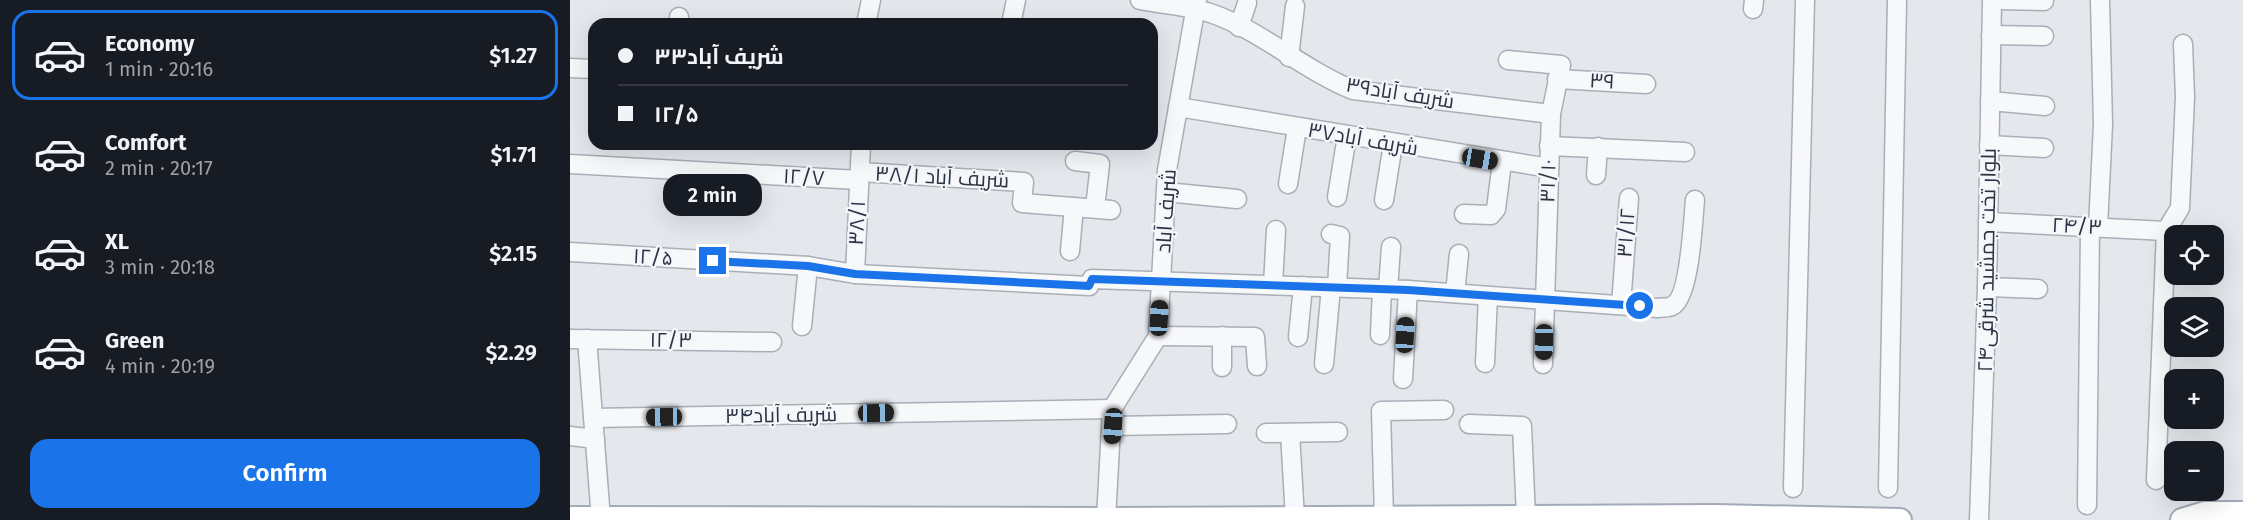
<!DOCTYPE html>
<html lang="en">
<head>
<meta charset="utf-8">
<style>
	:root { --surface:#171b24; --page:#242831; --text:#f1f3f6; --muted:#9ea1a6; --line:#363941; --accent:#1a73e8 }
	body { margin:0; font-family:"Fira Sans",Cairo,sans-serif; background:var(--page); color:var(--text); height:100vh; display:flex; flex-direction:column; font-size:22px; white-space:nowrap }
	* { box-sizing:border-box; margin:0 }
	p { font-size:20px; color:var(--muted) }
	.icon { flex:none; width:33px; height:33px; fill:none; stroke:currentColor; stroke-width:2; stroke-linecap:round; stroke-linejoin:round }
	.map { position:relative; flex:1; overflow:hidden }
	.panel { display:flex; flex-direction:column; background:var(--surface); width:570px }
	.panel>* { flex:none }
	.hud { position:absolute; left:18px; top:18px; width:570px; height:132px; border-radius:18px; box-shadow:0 6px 24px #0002; display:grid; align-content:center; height:132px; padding:0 30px; background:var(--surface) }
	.fabs { position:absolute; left:1594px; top:225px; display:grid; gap:12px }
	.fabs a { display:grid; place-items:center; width:60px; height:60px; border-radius:12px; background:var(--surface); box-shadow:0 6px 24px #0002; font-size:30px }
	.end { position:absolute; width:27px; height:27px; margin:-14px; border:8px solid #1a73e8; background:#fff; box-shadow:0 0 0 3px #fff }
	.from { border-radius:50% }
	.bubble { position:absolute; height:42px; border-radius:18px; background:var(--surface); box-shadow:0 6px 24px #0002; font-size:20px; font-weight:600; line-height:42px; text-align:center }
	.car { position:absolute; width:18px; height:36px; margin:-18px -9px; border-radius:8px; box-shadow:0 0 4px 2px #0007; background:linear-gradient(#222 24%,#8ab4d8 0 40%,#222 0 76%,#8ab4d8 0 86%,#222 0) }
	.hud b { display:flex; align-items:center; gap:21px; height:57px; font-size:22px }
	.hud b+b { border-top:2px solid var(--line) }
	.hud i { width:15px; height:15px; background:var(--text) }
	ul { padding:10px 0 0; list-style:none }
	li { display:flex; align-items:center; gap:18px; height:90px; margin:0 12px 9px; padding:0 18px; border:3px solid transparent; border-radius:18px }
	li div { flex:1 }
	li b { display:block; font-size:22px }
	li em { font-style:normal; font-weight:600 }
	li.active { border-color:var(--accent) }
	li>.icon { width:54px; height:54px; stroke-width:1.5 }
	.cta { display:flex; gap:12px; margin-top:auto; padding:12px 30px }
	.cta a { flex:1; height:69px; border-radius:18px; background:var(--accent); color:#fff; font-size:24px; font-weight:600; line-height:69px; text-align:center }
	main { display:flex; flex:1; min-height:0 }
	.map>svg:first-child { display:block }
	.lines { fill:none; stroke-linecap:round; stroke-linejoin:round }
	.minor-casing { stroke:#a9aeb7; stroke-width:21 }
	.major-casing { stroke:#a3abb8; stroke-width:26 }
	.minor { stroke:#f7f8fa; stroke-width:18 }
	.major { stroke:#fff; stroke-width:22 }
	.route { stroke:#1a73e8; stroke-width:8 }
	.labels { text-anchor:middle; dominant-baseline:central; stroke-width:4.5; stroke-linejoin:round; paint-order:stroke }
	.street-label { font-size:21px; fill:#2b3445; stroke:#f4f6f9 }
</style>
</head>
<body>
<main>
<section class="panel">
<ul>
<li class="active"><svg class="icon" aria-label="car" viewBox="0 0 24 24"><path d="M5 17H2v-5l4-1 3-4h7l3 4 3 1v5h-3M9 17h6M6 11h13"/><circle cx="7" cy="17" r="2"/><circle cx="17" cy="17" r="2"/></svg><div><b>Economy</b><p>1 min · 20:16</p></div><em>$1.27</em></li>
<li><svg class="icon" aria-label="car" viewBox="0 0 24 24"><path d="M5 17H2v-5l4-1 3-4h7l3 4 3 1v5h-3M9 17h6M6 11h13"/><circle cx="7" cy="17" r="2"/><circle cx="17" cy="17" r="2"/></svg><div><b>Comfort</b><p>2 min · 20:17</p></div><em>$1.71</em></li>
<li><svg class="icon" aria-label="car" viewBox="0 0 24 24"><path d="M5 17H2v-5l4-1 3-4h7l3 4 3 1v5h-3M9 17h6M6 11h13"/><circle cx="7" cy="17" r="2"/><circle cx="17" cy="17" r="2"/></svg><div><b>XL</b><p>3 min · 20:18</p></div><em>$2.15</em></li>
<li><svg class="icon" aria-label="car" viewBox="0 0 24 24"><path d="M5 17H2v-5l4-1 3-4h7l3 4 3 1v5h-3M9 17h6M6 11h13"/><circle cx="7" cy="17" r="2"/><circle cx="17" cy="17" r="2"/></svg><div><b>Green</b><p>4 min · 20:19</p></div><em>$2.29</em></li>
</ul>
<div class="cta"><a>Confirm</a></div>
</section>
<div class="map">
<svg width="1673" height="520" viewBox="0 0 1673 520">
	<rect width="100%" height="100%" fill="#e4e7ec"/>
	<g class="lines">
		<defs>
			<g id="minor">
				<path d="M570 0C594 5 621 6 643 14 691 31 734 70 783 90L981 114"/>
				<path d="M1429 0 1474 1"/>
				<path d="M1183 9 1184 0"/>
				<path d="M109 17V24"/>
				<path d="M296 24 301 0"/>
				<path d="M441 24 446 0"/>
				<path d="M669 27 677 3"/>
				<path d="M1421 35 1474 36"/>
				<path d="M719 57 725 6"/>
				<path d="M938 60 991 65 981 114 973 364"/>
				<path d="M0 68 24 69"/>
				<path d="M987 79 1076 84"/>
				<path d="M1420 101 1475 106"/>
				<path d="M608 107 979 168"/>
				<path d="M1419 145 1474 148"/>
				<path d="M979 146 1115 152"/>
				<path d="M505 161 530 164 525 208"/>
				<path d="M0 164 289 180"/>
				<path d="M290 172 454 182 452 203 541 210"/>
				<path d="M1026 175 1028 147"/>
				<path d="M718 184 727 128"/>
				<path d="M596 192 667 199"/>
				<path d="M767 197 777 136"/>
				<path d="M814 200 823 144"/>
				<path d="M894 214 921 215 926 209 932 162"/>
				<path d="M1418 222 1596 231"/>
				<path d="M1528 227 1533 124 1530 0"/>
				<path d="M761 234 770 236 767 287"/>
				<path d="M500 251 504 207"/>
				<path d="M0 252 238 266 285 274 519 286 522 279 838 290 1088 308C1092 307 1099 308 1102 306 1120 298 1123 220 1125 200"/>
				<path d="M285 274 291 144"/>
				<path d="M703 285 706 230"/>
				<path d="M1417 287 1468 289"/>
				<path d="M818 289 821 247"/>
				<path d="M885 293 889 254"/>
				<path d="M1051 305 1059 198"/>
				<path d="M232 326 238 266"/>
				<path d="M810 335 812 289"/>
				<path d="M588 336 685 337 687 366"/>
				<path d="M652 336V367"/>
				<path d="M728 337 733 286"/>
				<path d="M0 339 202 342"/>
				<path d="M17 339 31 519"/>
				<path d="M915 363 918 296"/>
				<path d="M754 364 761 287"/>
				<path d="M833 379 838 290"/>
				<path d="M23 418 542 409"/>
				<path d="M899 424 952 426 956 517"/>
				<path d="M543 426 657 424"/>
				<path d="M696 433 768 432"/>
				<path d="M720 433 725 518"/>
				<path d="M0 436 25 439"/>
				<path d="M1586 480 1596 231 1610 208 1615 97 1613 44"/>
				<path d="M1223 488 1235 0"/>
				<path d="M1318 488 1327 0"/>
				<path d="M1517 505 1520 227"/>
				<path d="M814 518 811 411 874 410"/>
				<path d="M536 519 542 409 588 336 597 170 627 0"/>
				<path d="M1409 520 1417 287 1422 0"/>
			</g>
			<g id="major">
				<path d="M0 518 536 519 1146 516 1330 520"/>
				<path d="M1612 520 1635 513H1673"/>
			</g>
		</defs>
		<use href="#minor" class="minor-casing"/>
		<use href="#major" class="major-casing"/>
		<use href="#minor" class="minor"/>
		<use href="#major" class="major"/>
	</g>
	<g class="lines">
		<path class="route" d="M143 261 238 266 285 274 519 286 522 279 838 290 1070 306"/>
	</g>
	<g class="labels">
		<g class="street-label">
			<text transform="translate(1032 81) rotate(3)">۳۹</text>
			<text transform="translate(830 93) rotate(9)">شریف آباد۳۹</text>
			<text transform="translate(793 139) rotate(10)">شریف آباد۳۷</text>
			<text transform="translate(234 177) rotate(3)">۱۲/۷</text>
			<text transform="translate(372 177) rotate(3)">۳۸/۱ شریف آباد</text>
			<text transform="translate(978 181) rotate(-88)">۳۱/۱۰</text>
			<text transform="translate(596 211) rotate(-86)">شریف آباد</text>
			<text transform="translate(287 223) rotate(-87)">۳۸/۱</text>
			<text transform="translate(1507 226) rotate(3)">۲۴/۳</text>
			<text transform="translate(1056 233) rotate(-86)">۳۱/۱۲</text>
			<text transform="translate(83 257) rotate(3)">۱۲/۵</text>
			<text transform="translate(1417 260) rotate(-89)">بلوار تخت جمشید شرقی۲۴</text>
			<text transform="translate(101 340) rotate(1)">۱۲/۳</text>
			<text transform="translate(211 415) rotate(-1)">شریف آباد۳۴</text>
		</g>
	</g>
</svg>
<div class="fabs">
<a><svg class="icon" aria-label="locate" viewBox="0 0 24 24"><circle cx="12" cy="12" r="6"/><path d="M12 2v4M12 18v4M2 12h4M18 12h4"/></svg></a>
<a><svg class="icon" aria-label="layers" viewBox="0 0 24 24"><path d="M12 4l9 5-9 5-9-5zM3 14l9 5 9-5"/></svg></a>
<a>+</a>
<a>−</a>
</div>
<i class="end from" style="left:1070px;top:306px"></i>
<i class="end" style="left:143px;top:261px"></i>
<div class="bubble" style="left:93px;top:174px;width:99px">2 min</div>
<i class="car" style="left:910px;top:159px;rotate:100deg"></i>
<i class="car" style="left:589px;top:318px;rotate:3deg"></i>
<i class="car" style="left:835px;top:335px;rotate:3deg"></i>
<i class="car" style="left:974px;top:342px;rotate:181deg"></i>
<i class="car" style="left:306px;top:413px;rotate:89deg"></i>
<i class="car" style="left:94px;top:417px;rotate:269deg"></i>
<i class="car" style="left:543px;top:426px;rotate:184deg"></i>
<div class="hud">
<b><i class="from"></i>شریف آباد۳۳</b>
<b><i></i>۱۲/۵</b>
</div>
</div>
</main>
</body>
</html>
